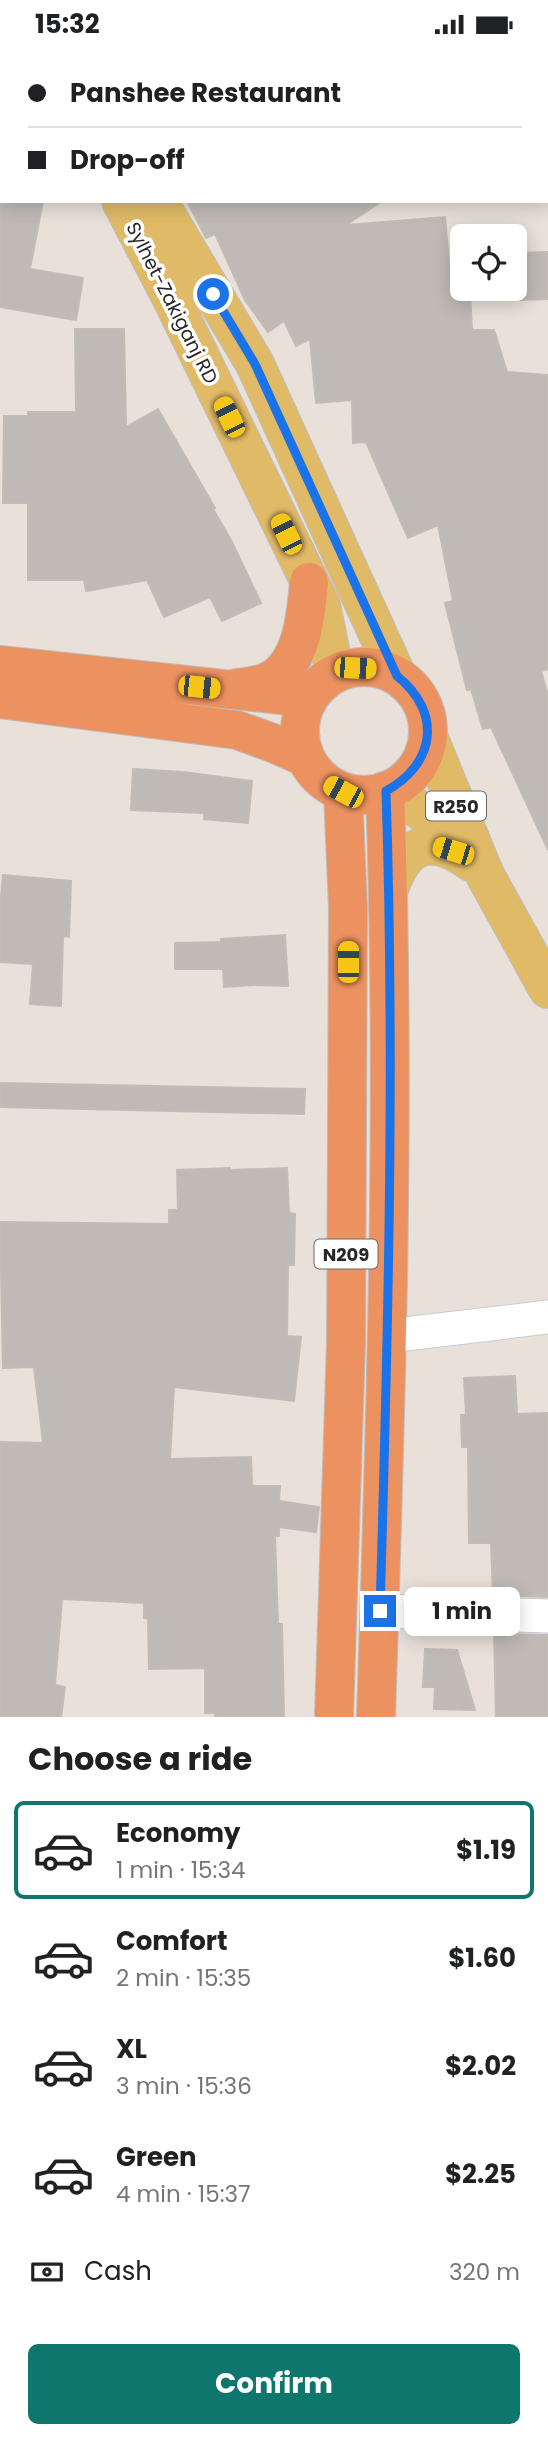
<!DOCTYPE html>
<html lang="en">
<head>
<meta charset="utf-8">
<style>
	:root { --surface:#fff; --page:#f6f6f6; --text:#202124; --muted:#757577; --line:#e0e0e0; --accent:#0f766e }
	body { margin:0; font-family:Poppins,sans-serif; background:var(--page); color:var(--text); height:100vh; display:flex; flex-direction:column; font-size:26px; white-space:nowrap }
	* { box-sizing:border-box; margin:0 }
	p { font-size:23px; color:var(--muted) }
	.icon { flex:none; width:38px; height:38px; fill:none; stroke:currentColor; stroke-width:2; stroke-linecap:round; stroke-linejoin:round }
	.map { position:relative; height:1668px; overflow:hidden }
	.sheet { display:flex; flex-direction:column; background:var(--surface); flex:1 }
	.sheet>* { flex:none }
	.guide { position:absolute; left:0px; top:0px; width:550px; height:154px; box-shadow:0 4px 18px #0003; display:grid; align-content:center; height:154px; padding:0 28px; background:var(--surface) }
	.buttons { position:absolute; left:450px; top:175px; display:grid; gap:14px }
	.buttons a { display:grid; place-items:center; width:77px; height:77px; border-radius:10px; background:var(--surface); box-shadow:0 4px 18px #0003; font-size:35px }
	.end { position:absolute; width:32px; height:32px; margin:-16px; border:9px solid #1a73e8; background:#fff; box-shadow:0 0 0 4px #fff }
	.from { border-radius:50% }
	.bubble { position:absolute; height:49px; border-radius:10px; background:var(--surface); box-shadow:0 4px 18px #0003; font-size:23px; font-weight:700; line-height:49px; text-align:center }
	.car { position:absolute; width:21px; height:42px; margin:-21px -10px; border-radius:9px; box-shadow:0 0 5px 2px #0007; background:linear-gradient(#f5c518 24%,#345 0 40%,#f5c518 0 76%,#345 0 86%,#f5c518 0) }
	.guide b { display:flex; align-items:center; gap:24px; height:66px; font-size:26px }
	.guide b+b { border-top:2px solid var(--line) }
	.guide i { width:18px; height:18px; background:var(--text) }
	ul { padding:0; list-style:none }
	li { display:flex; align-items:center; gap:21px; height:98px; margin:0 14px 10px; padding:0 14px; border:4px solid transparent; border-radius:10px }
	li div { flex:1 }
	li b { display:block; font-size:26px }
	li em { font-style:normal; font-weight:700 }
	li.current { border-color:var(--accent) }
	li>.icon { width:63px; height:63px; stroke-width:1.5 }
	h2 { padding:0 28px; font-size:32px; line-height:84px }
	.pay { display:flex; align-items:center; gap:18px; height:77px; padding:0 28px; font-size:26px }
	.pay p { margin-inline-start:auto }
	.action { display:flex; gap:14px; margin-top:auto; padding:14px 28px }
	.action a { flex:1; height:80px; border-radius:10px; background:var(--accent); color:#fff; font-size:28px; font-weight:700; line-height:80px; text-align:center }
	.status { display:flex; justify-content:space-between; align-items:center; height:49px; padding:0 35px; background:var(--surface); direction:ltr }
	.status svg { height:19px; fill:currentColor }
	.map>svg:first-child { display:block }
	.water { fill:#76cde0 }
	.building { fill:#c0bab6; stroke:#c3bcb4; stroke-width:2 }
	.lines { fill:none; stroke-linecap:round; stroke-linejoin:round }
	.minor-casing { stroke:#c8ccd7; stroke-width:35 }
	.major-casing { stroke:#bebebe; stroke-width:40 }
	.highway-casing { stroke:#bebebe; stroke-width:40 }
	.minor { stroke:#fff; stroke-width:33 }
	.major { stroke:#e0ba66; stroke-width:38 }
	.highway { stroke:#ec9160; stroke-width:38 }
	.route { stroke:#1a73e8; stroke-width:9 }
	.labels { text-anchor:middle; dominant-baseline:central; stroke-width:7; stroke-linejoin:round; paint-order:stroke }
	.shield { fill:#fff; stroke:#686868; stroke-width:2 }
	.shield-label { font-size:18px; font-weight:bold; fill:#272727 }
	.street-label { font-size:19px; fill:#272727; stroke:#fff }
</style>
</head>
<body>
<div class="status"><b>15:32</b><svg viewBox="0 0 49 12"><path d="M0 12V9h3v3zM5 12V6h3v6zM10 12V3h3v9zM15 12V0h3v12zM26 1h20v11H26zM47 4h2v5h-2z"/></svg></div>
<div class="map">
<svg width="548" height="1668" viewBox="0 0 548 1668">
	<rect width="100%" height="100%" fill="#e8e0d9"/>
	<path class="water" d="M373 0H548V145V2Z"/>
	<g class="building">
		<path d="M0 152H43L30 220 83 229 76 271 0 258Z"/>
		<path d="M187 152H382L346 176 445 168 449 214H462V240H470L472 281H494L507 323 548 326V620L541 622 548 646V801L491 678 483 680 471 640 467 641 445 554 453 552 438 476 408 489 366 393 353 394 352 351 316 354 310 290 296 297 284 272 268 283 245 251 215 185 206 189Z"/>
		<path d="M548 203V250L518 251 516 204Z"/>
		<path d="M75 280H124L126 378 158 360 215 459 213 460 232 493 261 554 222 572 210 548 164 568 147 531 86 542 84 531H28V454H3L4 367H28V363H76Z"/>
		<path d="M133 720 183 723 252 732 248 774 204 770V764L131 761Z"/>
		<path d="M3 826 71 832 69 888 63 887 61 957 30 955 33 915 0 913V859Z"/>
		<path d="M285 886 288 937 253 936 224 938 223 920H175V894L221 893V890Z"/>
		<path d="M0 1034 305 1040 304 1065 0 1058Z"/>
		<path d="M230 1119V1121L287 1119 289 1164 295 1165 294 1216H288L287 1287 301 1288 294 1352 174 1338 170 1410 251 1408 252 1437H280L279 1452 319 1458 316 1483 279 1478V1487H275L278 1575H282L284 1668H215V1664H205V1619L149 1620 148 1569H144V1554L62 1550 55 1636 65 1638 61 1668H0V1393L43 1394 34 1318 3 1319 0 1173 169 1175V1161H178L177 1121Z"/>
		<path d="M515 1327 517 1365 548 1364V1548L493 1546 491 1494H469L468 1398H462L461 1366H466L464 1329Z"/>
		<path d="M494 1585 548 1586V1668H496Z"/>
		<path d="M425 1600 457 1601 475 1661 434 1660 435 1638H423Z"/>
	</g>
	<g class="lines">
		<defs>
			<g id="minor">
				<path d="M0 81H2"/>
				<path d="M388 1287 548 1268"/>
				<path d="M380 1562 548 1567"/>
			</g>
			<g id="major">
				<path d="M37 0 38 2"/>
				<path d="M78 0 79 2"/>
				<path d="M121 152 172 250 321 556 335 625"/>
				<path d="M158 152 255 315 397 627"/>
				<path d="M428 687 485 826 548 940"/>
				<path d="M385 742C419 757 448 780 471 808"/>
				<path d="M389 840C405 794 429 784 471 813"/>
			</g>
			<g id="highway">
				<path d="M0 616 309 649"/>
				<circle cx="364" cy="682" r="64"/>
				<path d="M237 639C247 638 260 636 269 632 303 615 306 565 309 533"/>
				<path d="M0 650 237 681 273 694 305 708"/>
				<path d="M334 1668 346 1293 348 859 343 743"/>
				<path d="M376 1668C386 1360 396 1051 385 742"/>
			</g>
		</defs>
		<use href="#minor" class="minor-casing"/>
		<use href="#major" class="major-casing"/>
		<use href="#highway" class="highway-casing"/>
		<use href="#minor" class="minor"/>
		<use href="#major" class="major"/>
		<use href="#highway" class="highway"/>
	</g>
	<g class="lines">
		<path class="route" d="M213 245 255 315 397 627C443 664 435 715 386 742 395 1016 388 1289 380 1562"/>
	</g>
	<g class="labels">
		<g class="shield">
			<rect x="426" y="742.5" width="60" height="29" rx="5"/>
			<rect x="314.5" y="1190.5" width="63" height="29" rx="5"/>
		</g>
		<g class="shield-label">
			<text x="456" y="757">R250</text>
			<text x="346" y="1205">N209</text>
		</g>
		<g class="street-label">
			<text transform="translate(172 254) rotate(63)">Sylhet-Zakiganj RD</text>
		</g>
	</g>
</svg>
<div class="buttons">
<a><svg class="icon" aria-label="locate" viewBox="0 0 24 24"><circle cx="12" cy="12" r="6"/><path d="M12 2v4M12 18v4M2 12h4M18 12h4"/></svg></a>
</div>
<i class="end from" style="left:213px;top:245px"></i>
<i class="end" style="left:380px;top:1562px"></i>
<div class="bubble" style="left:404px;top:1538px;width:116px">1 min</div>
<i class="car" style="left:229px;top:368px;rotate:334deg"></i>
<i class="car" style="left:286px;top:485px;rotate:334deg"></i>
<i class="car" style="left:355px;top:619px;rotate:92deg"></i>
<i class="car" style="left:199px;top:638px;rotate:96deg"></i>
<i class="car" style="left:343px;top:743px;rotate:298deg"></i>
<i class="car" style="left:453px;top:802px;rotate:287deg"></i>
<i class="car" style="left:348px;top:913px;rotate:0deg"></i>
<div class="guide">
<b><i class="from"></i>Panshee Restaurant</b>
<b><i></i>Drop-off</b>
</div>
</div>
<section class="sheet">
<h2>Choose a ride</h2>
<ul>
<li class="current"><svg class="icon" aria-label="car" viewBox="0 0 24 24"><path d="M5 17H2v-5l4-1 3-4h7l3 4 3 1v5h-3M9 17h6M6 11h13"/><circle cx="7" cy="17" r="2"/><circle cx="17" cy="17" r="2"/></svg><div><b>Economy</b><p>1 min · 15:34</p></div><em>$1.19</em></li>
<li><svg class="icon" aria-label="car" viewBox="0 0 24 24"><path d="M5 17H2v-5l4-1 3-4h7l3 4 3 1v5h-3M9 17h6M6 11h13"/><circle cx="7" cy="17" r="2"/><circle cx="17" cy="17" r="2"/></svg><div><b>Comfort</b><p>2 min · 15:35</p></div><em>$1.60</em></li>
<li><svg class="icon" aria-label="car" viewBox="0 0 24 24"><path d="M5 17H2v-5l4-1 3-4h7l3 4 3 1v5h-3M9 17h6M6 11h13"/><circle cx="7" cy="17" r="2"/><circle cx="17" cy="17" r="2"/></svg><div><b>XL</b><p>3 min · 15:36</p></div><em>$2.02</em></li>
<li><svg class="icon" aria-label="car" viewBox="0 0 24 24"><path d="M5 17H2v-5l4-1 3-4h7l3 4 3 1v5h-3M9 17h6M6 11h13"/><circle cx="7" cy="17" r="2"/><circle cx="17" cy="17" r="2"/></svg><div><b>Green</b><p>4 min · 15:37</p></div><em>$2.25</em></li>
</ul>
<div class="pay"><svg class="icon" aria-label="cash" viewBox="0 0 24 24"><path d="M3 7h18v10H3z"/><circle cx="12" cy="12" r="2"/></svg>Cash<p>320 m</p></div>
<div class="action"><a>Confirm</a></div>
</section>
</body>
</html>
